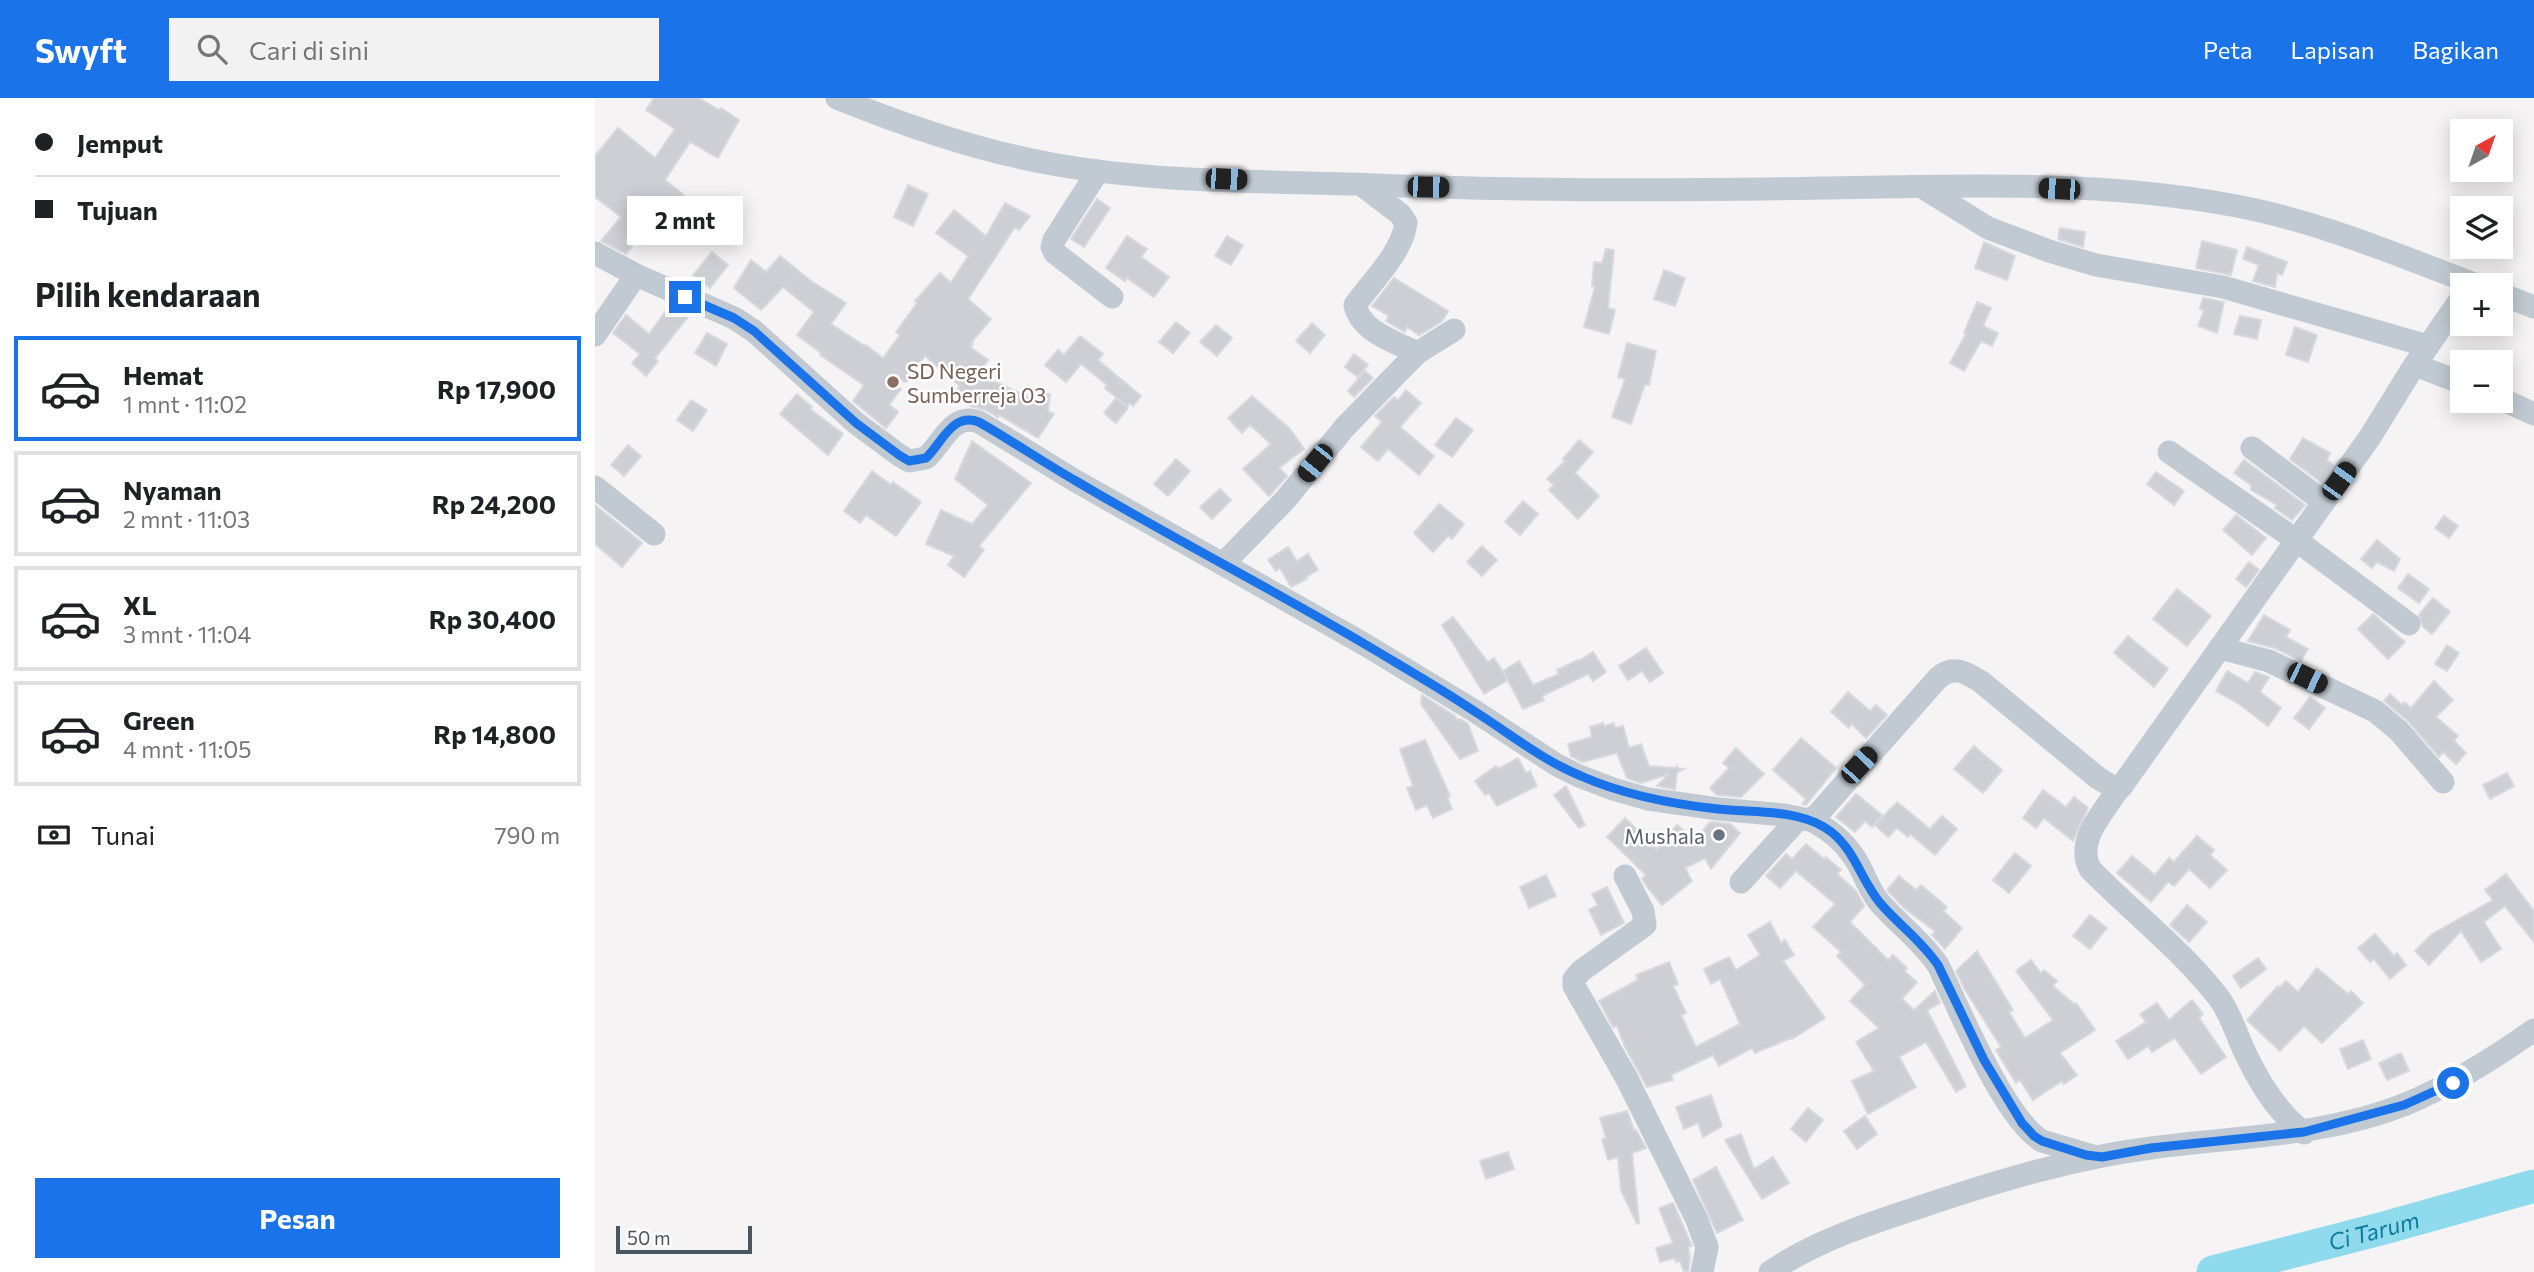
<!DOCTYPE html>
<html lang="id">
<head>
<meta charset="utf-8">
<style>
	:root { --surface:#fff; --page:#f2f2f2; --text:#202124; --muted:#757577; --line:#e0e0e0; --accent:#1a73e8 }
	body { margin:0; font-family:Commissioner,sans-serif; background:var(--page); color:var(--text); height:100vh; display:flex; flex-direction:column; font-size:26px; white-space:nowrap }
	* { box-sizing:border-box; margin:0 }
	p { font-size:23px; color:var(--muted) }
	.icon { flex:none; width:38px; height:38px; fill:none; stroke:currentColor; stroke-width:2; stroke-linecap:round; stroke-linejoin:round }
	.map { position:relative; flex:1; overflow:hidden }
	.drawer { display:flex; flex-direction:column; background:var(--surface); width:595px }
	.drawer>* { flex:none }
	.hud { display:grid; align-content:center; height:154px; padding:0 35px; background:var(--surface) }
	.needle { width:46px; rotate:40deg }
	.fabs { position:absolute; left:1855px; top:21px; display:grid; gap:14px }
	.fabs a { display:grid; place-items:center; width:63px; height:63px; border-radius:0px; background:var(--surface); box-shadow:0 4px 18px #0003; font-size:35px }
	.scale { position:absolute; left:21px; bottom:18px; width:136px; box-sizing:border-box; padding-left:7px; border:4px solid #4a5661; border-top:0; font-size:19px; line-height:24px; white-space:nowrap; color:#4a5661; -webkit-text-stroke:5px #fff; paint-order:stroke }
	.end { position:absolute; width:32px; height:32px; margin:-16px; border:9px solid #1a73e8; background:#fff; box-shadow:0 0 0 4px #fff }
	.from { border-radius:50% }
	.bubble { position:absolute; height:49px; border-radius:0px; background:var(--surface); box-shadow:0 4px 18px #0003; font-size:23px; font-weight:700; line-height:49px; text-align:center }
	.car { position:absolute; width:21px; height:42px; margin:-21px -10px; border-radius:9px; box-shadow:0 0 5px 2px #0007; background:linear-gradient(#222 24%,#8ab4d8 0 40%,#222 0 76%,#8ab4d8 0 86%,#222 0) }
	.hud b { display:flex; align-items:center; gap:24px; height:66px; font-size:26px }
	.hud b+b { border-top:2px solid var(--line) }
	.hud i { width:18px; height:18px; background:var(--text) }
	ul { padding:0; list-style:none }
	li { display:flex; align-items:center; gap:21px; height:105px; margin:0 14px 10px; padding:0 21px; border:4px solid var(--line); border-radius:0px }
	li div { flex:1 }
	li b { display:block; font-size:26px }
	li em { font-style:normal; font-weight:700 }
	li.active { border-color:var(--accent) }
	li>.icon { width:63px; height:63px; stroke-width:1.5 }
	h2 { padding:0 35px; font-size:32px; line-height:84px }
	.pay { display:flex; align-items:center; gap:18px; height:77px; padding:0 35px; font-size:26px }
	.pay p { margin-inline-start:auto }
	.button { display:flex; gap:14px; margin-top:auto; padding:14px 35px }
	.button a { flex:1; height:80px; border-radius:0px; background:var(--accent); color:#fff; font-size:28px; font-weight:700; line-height:80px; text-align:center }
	header { display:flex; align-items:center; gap:42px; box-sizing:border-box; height:98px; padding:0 35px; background:var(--accent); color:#fff }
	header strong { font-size:33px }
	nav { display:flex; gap:38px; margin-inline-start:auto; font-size:24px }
	.search { width:490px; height:63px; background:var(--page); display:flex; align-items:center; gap:18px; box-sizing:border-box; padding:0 24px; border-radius:0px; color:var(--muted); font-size:26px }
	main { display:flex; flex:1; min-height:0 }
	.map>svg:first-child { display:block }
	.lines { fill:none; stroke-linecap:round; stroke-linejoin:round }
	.river { stroke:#90daee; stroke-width:33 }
	.building { fill:#cdcfd5; stroke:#d7d9de; stroke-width:2 }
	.minor { stroke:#c1cad2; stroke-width:23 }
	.route { stroke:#1a73e8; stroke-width:9 }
	.education-dot { fill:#8d6e63; stroke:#fff; stroke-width:2.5 }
	.worship-dot { fill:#6b7280; stroke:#fff; stroke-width:2.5 }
	.labels { text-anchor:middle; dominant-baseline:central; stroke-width:5; stroke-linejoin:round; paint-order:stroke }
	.education-label { font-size:21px; fill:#785e54; stroke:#fff; text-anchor:start }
	.worship-label { font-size:21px; fill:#5b616d; stroke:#fff; text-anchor:end }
	.water-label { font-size:23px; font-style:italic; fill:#0c7c9b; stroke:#fff }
</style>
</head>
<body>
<header>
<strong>Swyft</strong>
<div class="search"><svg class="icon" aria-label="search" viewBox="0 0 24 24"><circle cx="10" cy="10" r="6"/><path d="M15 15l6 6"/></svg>Cari di sini</div>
<nav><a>Peta</a><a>Lapisan</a><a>Bagikan</a></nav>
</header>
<main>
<section class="drawer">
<div class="hud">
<b><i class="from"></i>Jemput</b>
<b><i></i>Tujuan</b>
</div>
<h2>Pilih kendaraan</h2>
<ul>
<li class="active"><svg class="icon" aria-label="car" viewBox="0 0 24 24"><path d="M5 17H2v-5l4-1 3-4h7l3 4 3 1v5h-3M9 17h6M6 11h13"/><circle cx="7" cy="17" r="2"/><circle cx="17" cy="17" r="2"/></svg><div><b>Hemat</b><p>1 mnt · 11:02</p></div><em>Rp 17,900</em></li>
<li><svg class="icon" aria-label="car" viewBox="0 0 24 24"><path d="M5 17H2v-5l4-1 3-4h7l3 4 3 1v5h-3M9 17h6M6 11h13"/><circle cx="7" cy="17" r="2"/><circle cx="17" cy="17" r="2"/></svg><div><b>Nyaman</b><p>2 mnt · 11:03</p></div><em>Rp 24,200</em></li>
<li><svg class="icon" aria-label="car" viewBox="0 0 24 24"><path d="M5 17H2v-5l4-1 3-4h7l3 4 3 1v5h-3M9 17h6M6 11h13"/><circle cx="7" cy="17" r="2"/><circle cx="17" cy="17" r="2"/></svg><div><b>XL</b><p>3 mnt · 11:04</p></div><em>Rp 30,400</em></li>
<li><svg class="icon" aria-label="car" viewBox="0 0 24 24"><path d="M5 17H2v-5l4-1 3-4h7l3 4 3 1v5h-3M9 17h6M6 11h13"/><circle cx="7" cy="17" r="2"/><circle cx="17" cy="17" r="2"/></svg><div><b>Green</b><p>4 mnt · 11:05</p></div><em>Rp 14,800</em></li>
</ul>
<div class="pay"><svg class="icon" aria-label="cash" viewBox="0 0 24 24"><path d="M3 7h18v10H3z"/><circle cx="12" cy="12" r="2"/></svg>Tunai<p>790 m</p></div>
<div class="button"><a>Pesan</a></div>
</section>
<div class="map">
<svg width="1939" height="1174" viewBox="0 0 1939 1174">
	<rect width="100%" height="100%" fill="#f5f3f3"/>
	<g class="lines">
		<path class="river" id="s1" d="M1618 1174 1789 1130 1939 1088"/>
	</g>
	<g class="building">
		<path d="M59 0H104L124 12 126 10 144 22 123 60 95 44 70 82 91 99 73 122 58 109 30 143 37 149 31 156 6 143 26 119 0 99V58L23 30 60 60 80 31 51 12Z"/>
		<path d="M313 87 333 96 318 128 299 119Z"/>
		<path d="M502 101 515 110 489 149 476 141Z"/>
		<path d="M410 105 435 118 424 132 420 129 373 201 396 221 376 245 378 246 375 249 393 262 383 276 438 301 439 294 455 296 453 313 459 316 443 340 404 317 403 319 391 312 376 308 360 294 365 288 330 258 311 284 306 282 302 288 306 291 294 307 303 314 291 330 258 303 269 287 225 257 226 255 202 237 219 214 188 189 166 212 139 190 156 162 171 174 185 158 216 183 251 205 236 226 270 248 271 247 288 260 305 237 301 234 322 205 320 203 345 175 356 185 373 158 341 135 359 112 391 138Z"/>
		<path d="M1465 130 1490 134 1488 149 1463 141Z"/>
		<path d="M532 138 552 151 546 159 574 179 559 199 532 180 530 183 511 170Z"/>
		<path d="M632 138 648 147 636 167 620 158Z"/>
		<path d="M1607 143 1642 152 1636 177 1601 170Z"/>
		<path d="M1389 144 1420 158 1412 182 1380 170Z"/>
		<path d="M1652 149 1692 164 1687 177 1682 175 1680 189 1658 183 1664 167 1648 161Z"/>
		<path d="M1011 151 1019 152 1013 210 1020 212 1014 236 989 229 1000 189 997 188 999 164 1007 165Z"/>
		<path d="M117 154 133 167 115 190 98 177Z"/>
		<path d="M1069 172 1090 180 1080 208 1059 201Z"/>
		<path d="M799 180 853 213 847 223 824 237 812 229 810 234 791 223 794 218 777 208Z"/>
		<path d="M1608 200 1629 204 1622 235 1603 228 1609 212 1605 211Z"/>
		<path d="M1382 204 1396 210 1388 228 1403 235 1397 248 1386 243 1369 273 1355 265 1371 236 1369 235Z"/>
		<path d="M75 207 93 219 60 260 63 263 51 278 37 265 45 256 18 235 31 217 54 236Z"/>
		<path d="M1645 218 1666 222 1662 241 1639 236Z"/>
		<path d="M581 224 595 235 578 255 564 244Z"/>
		<path d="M717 225 730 237 715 255 701 243Z"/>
		<path d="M621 227 637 240 622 258 605 244Z"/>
		<path d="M1700 229 1722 237 1713 264 1691 257Z"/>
		<path d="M112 235 132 246 121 268 100 255Z"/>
		<path d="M485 238 508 256 503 262 546 298 538 308 534 305 532 308 510 290 512 287 486 266 471 284 450 267 463 252 469 257Z"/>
		<path d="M1032 245 1061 253 1054 287 1050 286 1036 326 1017 319 1030 281 1023 279Z"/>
		<path d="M759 256 773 267 763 279 750 269Z"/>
		<path d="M770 273 778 280 759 299 753 293Z"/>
		<path d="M811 292 826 305 805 329 839 358 824 377 793 351 783 363 766 349 787 324 780 318 799 299 803 302Z"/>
		<path d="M202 296 217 309 215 311 248 336 233 357 185 316Z"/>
		<path d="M657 298 695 331 709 351 684 370 692 378 674 398 648 371 676 346 655 327 647 335 633 320Z"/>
		<path d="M521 300 533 310 521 325 509 315Z"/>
		<path d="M96 302 112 312 98 333 82 322Z"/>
		<path d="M861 320 878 332 857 359 840 347Z"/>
		<path d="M1708 340 1735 355 1732 362 1738 367 1726 384 1695 361Z"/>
		<path d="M984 342 998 354 980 375 1004 398 983 421 954 392 959 387 952 381 970 363 968 361Z"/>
		<path d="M377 343 436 385 384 448 389 452 369 479 353 467 359 458 331 446 346 412 377 426 393 407 360 381Z"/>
		<path d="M33 347 46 358 29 378 16 367Z"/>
		<path d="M581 361 595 373 573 398 559 386Z"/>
		<path d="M1649 362 1710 407 1697 422 1680 410 1682 407 1656 392V387L1639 375Z"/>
		<path d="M277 373 296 387 298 384 326 404 301 438 271 417 265 425 249 413Z"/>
		<path d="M1561 374 1589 393 1579 407 1552 386Z"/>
		<path d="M625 391 636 402 617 421 605 409Z"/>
		<path d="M928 403 943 416 925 437 910 424Z"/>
		<path d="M844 406 869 426 857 441 853 438 838 454 819 435Z"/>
		<path d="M0 407 47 445 27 469 0 446Z"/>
		<path d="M1641 417 1671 440 1657 457 1628 432Z"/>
		<path d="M1849 418 1863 428 1854 440 1840 430Z"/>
		<path d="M1782 442 1805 461 1799 473 1782 464 1777 470 1766 461Z"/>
		<path d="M887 448 902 462 887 478 872 464Z"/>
		<path d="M693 449 702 463 713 456 723 472 711 479 712 481 696 489 685 470 681 473 673 462Z"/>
		<path d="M1654 464 1664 472 1651 489 1641 481Z"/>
		<path d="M1813 476 1834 491 1824 505 1803 490Z"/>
		<path d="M1582 491 1616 518 1592 548 1558 521Z"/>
		<path d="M1838 500 1855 514 1837 536 1828 529 1824 517Z"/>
		<path d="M1778 516 1810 544 1793 561 1763 531Z"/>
		<path d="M1669 517 1695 532 1691 539 1713 551 1706 563 1680 550 1653 543Z"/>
		<path d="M858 519 893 564 899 560 913 582 889 596 847 527Z"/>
		<path d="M1533 538 1573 571 1559 589 1519 555Z"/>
		<path d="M1852 547 1864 555 1852 573 1840 566Z"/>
		<path d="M1051 550 1068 575 1055 584 1047 573 1033 582 1024 568Z"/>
		<path d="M998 554 1011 574 998 583 993 576 947 598 949 602 928 611 908 573 924 563 938 587 964 576 962 572 983 562 984 563Z"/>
		<path d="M1632 573 1653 585 1660 574 1674 579 1665 594 1686 610 1673 628 1644 606 1621 593Z"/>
		<path d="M1839 583 1858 602 1841 619 1863 638 1859 643 1871 655 1861 666 1848 654 1844 659 1814 624 1789 603 1795 596 1807 607 1809 604 1816 610Z"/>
		<path d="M1253 594 1275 613 1281 607 1292 617 1271 640 1257 626 1254 630 1236 614Z"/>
		<path d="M827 597 860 618 862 622 865 621 873 626 883 653 865 661 826 606Z"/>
		<path d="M1715 599 1730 610 1714 631 1699 620Z"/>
		<path d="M1008 625 1009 628 1019 625 1020 630 1028 628 1034 650 1046 646 1054 668 1080 670 1082 668V670L1089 671 1082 674 1080 691 1062 688 1074 676 1046 685 1032 680 1022 655 987 664 976 658 973 646 997 639 995 629Z"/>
		<path d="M1206 640 1241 670 1211 707 1207 706 1211 701 1178 672Z"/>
		<path d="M830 642 855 698 852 699 857 711 838 720 832 707 821 712 812 690 818 688 805 651Z"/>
		<path d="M1379 648 1407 672 1388 695 1359 671Z"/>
		<path d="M1141 650 1169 676 1146 699 1122 697 1115 690 1134 670 1128 665Z"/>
		<path d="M923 660 931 675 935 673 942 688 902 708 894 695 890 697 880 683 901 668 903 671Z"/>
		<path d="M1912 675 1919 688 1895 701 1888 687Z"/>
		<path d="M971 688 990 727 984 730 959 697Z"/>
		<path d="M1448 692 1471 709 1479 699 1493 710 1478 743 1449 720 1441 730 1428 720Z"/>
		<path d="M1261 696 1287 717 1277 729 1270 723 1260 734 1241 719Z"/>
		<path d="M1302 704 1335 731 1347 718 1362 731 1340 757 1315 736 1313 739 1302 730 1293 739 1280 727Z"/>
		<path d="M1030 720 1062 751 1082 727 1100 742 1115 724 1135 726 1145 735 1116 771 1110 760 1090 770 1097 783 1067 807 1050 786 1047 781 1051 777 1012 739Z"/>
		<path d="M1602 738 1619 752 1615 757 1632 772 1615 790 1594 771 1579 788 1573 784 1556 804 1522 775 1537 758 1560 777 1574 760 1579 764Z"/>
		<path d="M1211 746 1229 761 1231 759 1246 772 1242 776 1261 793 1269 808 1255 824 1293 862 1298 857 1312 870 1309 873 1322 884 1307 901 1319 912 1340 893 1345 905 1332 912 1371 988 1361 994 1331 944 1304 959 1321 989 1273 1016 1257 983 1279 973 1261 944 1284 930 1255 903 1270 887 1242 858 1246 854 1218 829 1240 806 1201 773 1185 790 1171 778 1191 756 1197 761Z"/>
		<path d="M1420 755 1436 768 1414 795 1398 782Z"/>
		<path d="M1911 776 1939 813V844L1910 808 1889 824 1906 851 1886 864 1866 833 1834 867 1820 853 1837 836 1898 802 1890 792Z"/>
		<path d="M951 777 961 798 934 810 925 789Z"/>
		<path d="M1304 778 1321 792 1326 787 1352 809 1348 813 1367 830 1350 851 1337 837 1340 833 1309 810 1292 792Z"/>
		<path d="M1012 789 1029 825 1006 837 994 812 1003 807 997 796Z"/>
		<path d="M1592 807 1612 824 1594 844 1575 827Z"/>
		<path d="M1495 817 1512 830 1495 851 1478 838Z"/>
		<path d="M1175 824 1186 845 1190 842 1199 857 1188 863 1230 920 1197 941 1196 940 1160 955 1157 950 1124 968 1118 957 1076 977 1078 982 1052 989 1030 949 1022 928 1018 929 1004 903 1043 882 1041 877 1074 864 1083 886 1078 888 1091 915 1086 917 1101 949 1145 926 1125 881 1116 886 1109 871 1134 859 1141 872 1165 857 1153 837Z"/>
		<path d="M1780 836 1799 858 1802 855 1811 867 1795 881 1779 861 1775 864 1763 850Z"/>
		<path d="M1382 853 1418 912 1414 914 1430 940 1458 922 1421 873 1436 862 1446 875 1449 872 1462 883 1458 888 1479 906 1481 905 1500 932 1465 955 1482 977 1469 986 1467 983 1438 1002 1425 982 1421 985 1401 952 1406 949 1369 890 1361 873Z"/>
		<path d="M1663 860 1671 871 1646 890 1638 878Z"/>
		<path d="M1722 870 1753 896 1756 893 1768 905 1727 945 1709 928 1685 953 1652 922 1683 888 1684 890 1691 883 1703 894Z"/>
		<path d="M1597 902 1608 916 1604 920 1631 959 1606 976 1580 940 1557 954 1553 948 1533 961 1521 943 1551 924 1545 916 1562 905 1574 922Z"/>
		<path d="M1768 942 1776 961 1753 971 1745 951Z"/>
		<path d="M1806 955 1814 973 1792 982 1784 965Z"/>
		<path d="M1116 997 1127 1028 1108 1039 1103 1025 1089 1031 1081 1009Z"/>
		<path d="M1213 1010 1228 1022 1211 1044 1196 1031Z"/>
		<path d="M1032 1013 1039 1032H1041L1051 1050 1037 1055 1044 1125 1042 1126 1026 1092 1023 1059 1013 1062 1007 1041 1011 1040 1005 1020Z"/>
		<path d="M1270 1018 1282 1036 1262 1051 1249 1033Z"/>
		<path d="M1146 1036 1159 1071 1178 1059 1194 1085 1167 1101 1130 1042Z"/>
		<path d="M913 1054 919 1071 891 1081 885 1063Z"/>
		<path d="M1121 1069 1148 1122 1122 1135 1098 1082Z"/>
		<path d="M1078 1105 1097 1148 1093 1149 1095 1161 1093 1174H1089L1085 1163 1081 1164 1080 1160 1065 1164 1061 1150 1078 1145 1064 1110Z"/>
	</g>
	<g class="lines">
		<g class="minor">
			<path d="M242 0C311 28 384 53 457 66 556 84 658 83 758 86 914 93 1070 93 1227 90 1362 88 1502 82 1636 107 1721 122 1802 157 1882 187"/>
			<path d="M503 73 459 142 457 149 460 155 517 199"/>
			<path d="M767 87 805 116 811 125C807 155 777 183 760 207 766 234 799 243 822 255"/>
			<path d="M1327 89 1393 130 1454 153 1501 167 1628 189 1833 248"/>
			<path d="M0 155 41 177 139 220 159 233 261 325 304 357 314 363 331 360C348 345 357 314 384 324L479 382 769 546 878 612 962 667 984 678 1018 691 1053 701 1123 711 1189 717 1214 722 1222 717 1343 580C1358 567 1370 574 1385 583L1503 680 1518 689H1526L1775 339 1817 271 1867 199"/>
			<path d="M1906 196 1939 209"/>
			<path d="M0 237 41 177"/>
			<path d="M1820 267 1867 285"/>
			<path d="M1906 301 1939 316"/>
			<path d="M1657 350 1729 404"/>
			<path d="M1574 354 1701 442 1814 526"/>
			<path d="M0 389 59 436"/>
			<path d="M628 466 690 402 750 329 822 255 859 232"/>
			<path d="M1625 550 1674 563 1780 613 1804 633 1848 684"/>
			<path d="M1524 690C1509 714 1480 742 1495 771 1537 814 1587 852 1624 900 1635 915 1640 932 1647 948 1662 981 1680 1012 1709 1035"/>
			<path d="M1216 722C1239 734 1254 748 1266 771 1271 782 1276 794 1284 804 1303 826 1326 842 1343 867 1363 908 1409 1021 1447 1043L1498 1058"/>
			<path d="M1030 778 1048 813 1050 827 986 873 979 881V888L1031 979 1102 1122 1112 1149 1107 1174"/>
			<path d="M1146 784 1204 720"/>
			<path d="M1175 1174C1220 1143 1273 1126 1325 1109 1399 1084 1478 1060 1556 1050 1643 1038 1728 1039 1811 1006 1857 987 1898 961 1939 932"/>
		</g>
	</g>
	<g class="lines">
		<path class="route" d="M90 199 139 220 159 233 261 325 304 357 314 363 331 360C347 345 357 314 384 324 417 343 448 364 481 383 577 440 677 491 773 548 808 569 845 590 879 613 914 635 947 662 986 678 1029 697 1076 706 1123 711 1157 715 1199 711 1229 729 1259 747 1264 779 1285 805 1304 827 1326 842 1343 867L1389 962 1427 1025 1439 1038 1447 1043 1491 1057 1507 1059 1556 1050 1709 1034 1809 1007 1858 985"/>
	</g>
	<circle class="education-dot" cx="298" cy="284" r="7"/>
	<circle class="worship-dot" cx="1124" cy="737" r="7"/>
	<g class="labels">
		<g class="education-label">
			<text x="312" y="272">SD Negeri<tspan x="312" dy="24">Sumberreja 03</tspan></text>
		</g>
		<g class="worship-label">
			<text x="1110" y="737">Mushala</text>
		</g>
		<g class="water-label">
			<text stroke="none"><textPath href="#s1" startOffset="166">Ci Tarum</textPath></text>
		</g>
	</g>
</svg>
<div class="fabs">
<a><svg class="needle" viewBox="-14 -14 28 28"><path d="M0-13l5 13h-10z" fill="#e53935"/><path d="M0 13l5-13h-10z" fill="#757577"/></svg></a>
<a><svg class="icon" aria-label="layers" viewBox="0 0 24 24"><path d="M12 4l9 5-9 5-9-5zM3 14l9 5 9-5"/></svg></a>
<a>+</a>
<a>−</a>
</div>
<div class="scale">50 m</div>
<i class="end from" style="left:1858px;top:985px"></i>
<i class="end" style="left:90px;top:199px"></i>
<div class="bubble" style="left:32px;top:98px;width:116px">2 mnt</div>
<i class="car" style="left:631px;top:81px;rotate:92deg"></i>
<i class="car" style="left:833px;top:89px;rotate:91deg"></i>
<i class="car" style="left:1464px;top:91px;rotate:273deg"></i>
<i class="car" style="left:720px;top:365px;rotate:219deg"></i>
<i class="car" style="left:1744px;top:383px;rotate:36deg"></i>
<i class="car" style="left:1712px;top:580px;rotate:116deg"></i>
<i class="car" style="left:1264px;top:667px;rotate:43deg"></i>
</div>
</main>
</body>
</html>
